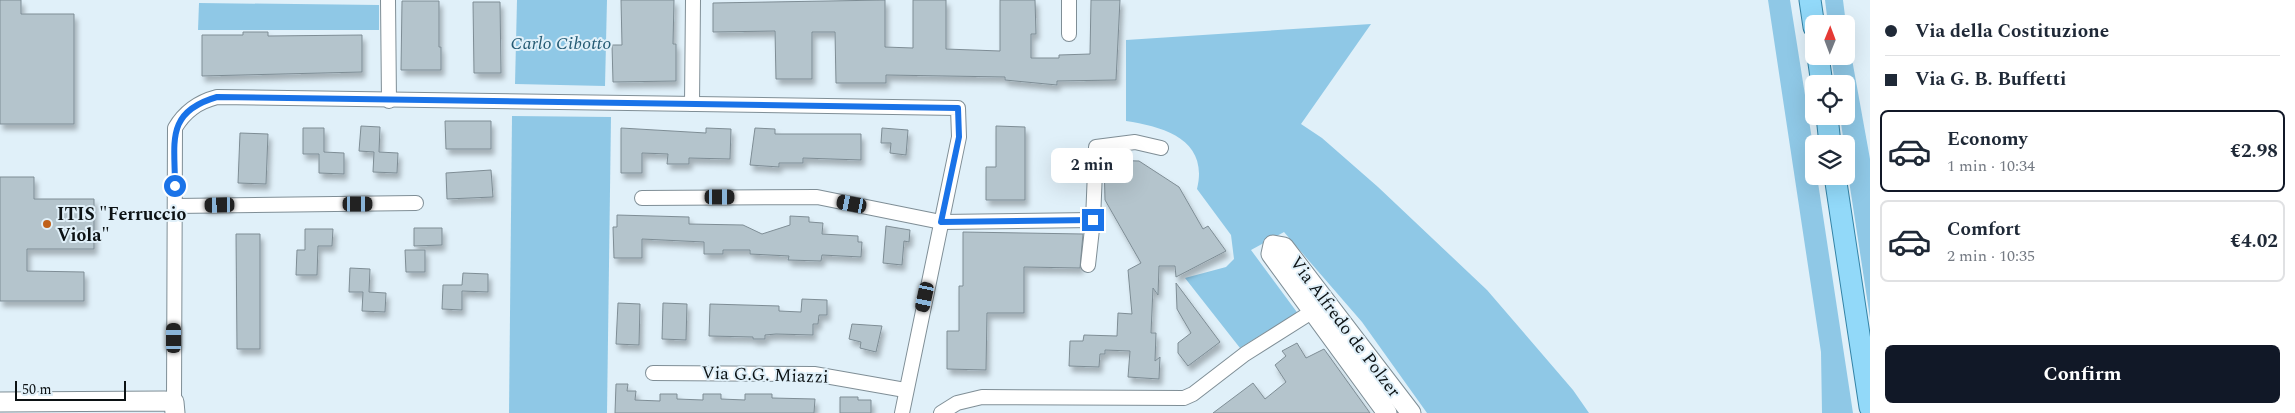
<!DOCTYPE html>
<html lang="en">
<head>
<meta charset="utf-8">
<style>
	:root { --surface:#fff; --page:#f2f2f3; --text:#1f2937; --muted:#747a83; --line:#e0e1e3; --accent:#111827 }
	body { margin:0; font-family:Spectral,serif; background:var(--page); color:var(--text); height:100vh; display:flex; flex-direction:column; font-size:19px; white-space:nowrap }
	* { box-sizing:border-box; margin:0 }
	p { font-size:16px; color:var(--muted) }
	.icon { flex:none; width:28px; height:28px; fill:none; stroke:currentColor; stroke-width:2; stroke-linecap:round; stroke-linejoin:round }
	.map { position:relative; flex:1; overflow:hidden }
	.details { display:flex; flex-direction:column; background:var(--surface); width:425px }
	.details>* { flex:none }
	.top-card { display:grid; align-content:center; height:110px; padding:0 15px; background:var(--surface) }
	.needle { width:32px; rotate:1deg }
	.fabs { position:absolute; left:1805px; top:15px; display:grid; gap:10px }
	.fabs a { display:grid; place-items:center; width:50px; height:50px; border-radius:8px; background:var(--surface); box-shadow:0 5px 20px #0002; font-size:25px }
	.scale { position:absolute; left:15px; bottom:12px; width:111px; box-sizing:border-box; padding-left:5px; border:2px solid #0c1214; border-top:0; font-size:14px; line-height:18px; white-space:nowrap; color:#0c1214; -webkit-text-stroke:4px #e0f0f9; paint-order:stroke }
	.end { position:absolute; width:22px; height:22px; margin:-11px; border:6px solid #1a73e8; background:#fff; box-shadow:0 0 0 2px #fff }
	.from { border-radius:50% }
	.bubble { position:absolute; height:35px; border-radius:8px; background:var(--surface); box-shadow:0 5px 20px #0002; font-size:16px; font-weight:700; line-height:35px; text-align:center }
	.car { position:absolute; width:15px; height:30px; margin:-15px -8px; border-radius:6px; box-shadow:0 0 4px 1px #0007; background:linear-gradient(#222 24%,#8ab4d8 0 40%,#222 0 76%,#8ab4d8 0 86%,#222 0) }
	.top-card b { display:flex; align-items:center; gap:18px; height:48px; font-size:19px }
	.top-card b+b { border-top:1px solid var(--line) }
	.top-card i { width:12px; height:12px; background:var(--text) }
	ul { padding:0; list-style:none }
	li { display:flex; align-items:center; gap:15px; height:82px; margin:0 10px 8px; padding:0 5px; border:2px solid var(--line); border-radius:8px }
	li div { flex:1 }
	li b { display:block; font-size:19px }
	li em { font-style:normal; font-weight:700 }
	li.on { border-color:var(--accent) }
	li>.icon { width:45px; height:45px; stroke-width:1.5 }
	.button { display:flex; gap:10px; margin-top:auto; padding:10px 15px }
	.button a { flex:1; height:58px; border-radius:8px; background:var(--accent); color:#fff; font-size:20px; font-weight:700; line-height:58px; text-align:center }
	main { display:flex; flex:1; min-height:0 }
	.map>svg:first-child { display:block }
	.green { fill:#8fc8e6 }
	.building { fill:#b4c4cc; stroke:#7e8d95; filter:url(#shadow) }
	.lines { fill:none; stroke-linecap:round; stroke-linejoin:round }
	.street-casing { stroke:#7f8e96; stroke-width:16 }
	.secondary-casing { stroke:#7f8e96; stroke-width:21 }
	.primary-casing { stroke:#3483a6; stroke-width:23 }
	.street { stroke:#fff; stroke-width:14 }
	.secondary { stroke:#fff; stroke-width:19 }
	.primary { stroke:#92d9f9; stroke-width:21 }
	.route { stroke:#1a73e8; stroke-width:6 }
	.poi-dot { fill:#c0611a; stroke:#e0f0f9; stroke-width:2 }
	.labels { text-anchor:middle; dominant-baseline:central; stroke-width:4; stroke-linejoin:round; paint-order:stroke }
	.park-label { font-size:18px; font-style:italic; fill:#255b74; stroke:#e0f0f9 }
	.poi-label { font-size:18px; font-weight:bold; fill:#0c1214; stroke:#e0f0f9; text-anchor:start }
	.street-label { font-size:18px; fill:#0c1214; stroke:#e0f0f9 }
</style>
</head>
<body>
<main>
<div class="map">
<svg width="1870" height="413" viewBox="0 0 1870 413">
	<defs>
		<filter id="shadow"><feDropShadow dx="3" dy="5.5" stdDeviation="2.5" flood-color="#0004"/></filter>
	</defs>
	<rect width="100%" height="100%" fill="#e0f0f9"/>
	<g class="green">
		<path d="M517 0H607L605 86 515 84Z"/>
		<path d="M1768 0H1790L1814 152V176H1817L1853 413H1822L1821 352Z"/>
		<path d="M1825 0H1843L1846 24H1828Z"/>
		<path d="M199 3 379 5V30H198Z"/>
		<path d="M1371 24 1301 124 1322 138 1378 187 1487 290 1573 390 1589 413H1427L1362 322 1284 232 1251 250 1299 315 1267 331 1240 348 1185 278 1226 267 1234 259 1231 235 1197 189C1209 140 1165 127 1126 121V40Z"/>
		<path d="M1846 26 1870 159V318L1846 161V144H1844L1840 116H1846V84H1835L1831 56H1846Z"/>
		<path d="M512 116 611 117 607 413H509Z"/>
	</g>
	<g class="building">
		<path d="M0 0H21V14H74V124H0Z"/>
		<path d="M621 0H674L673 44H676V81L613 82 612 45H622Z"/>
		<path d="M885 0V47L913 48V0H946V49L1000 51V0H1035L1036 34H1031V58H1059V55L1090 54 1091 0H1120L1116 80 1057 81V85L1005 80V77L886 75V83H836L835 32H812V79H776L775 31 713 32V3Z"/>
		<path d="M402 1H439V47H441V70H401Z"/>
		<path d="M473 2H500L501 73H474Z"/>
		<path d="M243 32H268V36L362 35V72L202 76V35H243Z"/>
		<path d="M445 121H491V149H446Z"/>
		<path d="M361 126 380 127 379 152 398 153 397 173 373 172 374 152 359 151Z"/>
		<path d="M996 126 1025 127V200H986V167H996Z"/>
		<path d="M303 128H324V152L344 153V174L319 173V154H303Z"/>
		<path d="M621 128 706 133V128L731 129 730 159 689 158V164H667L668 154 642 153V173H621Z"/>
		<path d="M755 128 775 129V134H861V160L803 158V163H779V167L750 165Z"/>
		<path d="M882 128 908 130 906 155 890 153 891 143H881Z"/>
		<path d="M240 133 268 134 266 184 238 183Z"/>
		<path d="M1104 160 1139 161 1179 187 1203 229 1208 226 1226 251 1176 277 1175 266H1159L1158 295 1153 288 1151 333H1156L1155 361 1160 357 1159 379 1128 377 1130 351 1105 350V354H1100L1099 367 1069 366 1070 341H1083L1084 335 1117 336 1118 313 1132 314 1128 270 1141 263 1105 200Z"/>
		<path d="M491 170 493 197 447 199 446 173Z"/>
		<path d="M0 177H34V199H94V249H27V271L84 272V301H0Z"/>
		<path d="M617 215 689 217V224L743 225 762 234 790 225V216L809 217V222L823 223 822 234 858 236V242H862L861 257 822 255 821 261 788 260 789 256 750 254V250H723V254H704V242L642 239V258H614L613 227H617Z"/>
		<path d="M886 226 910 230 909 242 904 241 902 265 883 263Z"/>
		<path d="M414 228H442V245L414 246Z"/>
		<path d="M305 229H333L332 246H318L317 275H296L297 250H305Z"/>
		<path d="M963 232 1083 234 1080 268 1024 267V313H987L986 370 947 369V331H959V286H963Z"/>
		<path d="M236 234H260V349H237Z"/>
		<path d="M405 250H425V272H406Z"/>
		<path d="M350 268 370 269 369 292 386 293 385 312 362 311 363 292H349Z"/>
		<path d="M463 273 488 274V292L462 291V310L442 309 443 285H462Z"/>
		<path d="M1176 283 1220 342 1188 366 1178 353V343L1191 333 1177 309Z"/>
		<path d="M802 299 827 300V315H819L818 324H813V335L776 334 765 335V339H753V337L709 336 710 304 779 306V311L801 312Z"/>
		<path d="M618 303 640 304 639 345 616 344Z"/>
		<path d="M663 303 687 304 686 340 662 339Z"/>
		<path d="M852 324 882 326 876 352 860 348 861 342 849 339Z"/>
		<path d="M1297 343 1306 358 1324 349 1370 413H1213L1253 383 1265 399 1286 382 1275 365 1286 356 1282 351Z"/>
		<path d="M616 384H628L627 391H636L635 400 660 401V394H677V399L703 400V394H721V399L745 400V394H772V398L815 399 814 413H615Z"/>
		<path d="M840 397H858V400H871V413H840Z"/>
	</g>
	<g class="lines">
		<defs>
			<g id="street">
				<path d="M388 0 389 101"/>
				<path d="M1069 0V34"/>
				<path d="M692 104 693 0"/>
				<path d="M642 198 817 197 941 222 1093 220"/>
				<path d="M175 206 416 203"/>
				<path d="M1088 265 1093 220 1096 147 1135 142 1161 148"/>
				<path d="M653 373 814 374 905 390"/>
				<path d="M174 402 175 128C185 111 198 102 217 97L958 108 959 137 902 413"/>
				<path d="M941 413 957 403 982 397 1184 398 1193 394 1245 354 1321 306"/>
			</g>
			<g id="secondary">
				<path d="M0 402 164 401 174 402 175 413"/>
				<path d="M1387 413 1271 254 1273 245 1284 247 1411 413"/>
			</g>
			<g id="primary">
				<path d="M1810 0 1814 27"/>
				<path d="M1818 56 1822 84"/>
				<path d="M1827 116 1830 144"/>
				<path d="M1835 176 1870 407"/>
			</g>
		</defs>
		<use href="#street" class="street-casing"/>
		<use href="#secondary" class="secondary-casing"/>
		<use href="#primary" class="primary-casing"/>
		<use href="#street" class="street"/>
		<use href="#secondary" class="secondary"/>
		<use href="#primary" class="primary"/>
	</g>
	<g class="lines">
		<path class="route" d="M175 186C175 142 165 112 217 97L958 108 959 137 941 222 1093 220"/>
	</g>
	<circle class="poi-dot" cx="47" cy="224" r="5"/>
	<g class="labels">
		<g class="park-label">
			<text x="561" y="43">Carlo Cibotto</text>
		</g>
		<g class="poi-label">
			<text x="57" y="214">ITIS "Ferruccio<tspan x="57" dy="21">Viola"</tspan></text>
		</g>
		<g class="street-label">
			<text transform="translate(1345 327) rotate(53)">Via Alfredo de Polzer</text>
			<text transform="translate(765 375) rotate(2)">Via G.G. Miazzi</text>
		</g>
	</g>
</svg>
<div class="fabs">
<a><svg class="needle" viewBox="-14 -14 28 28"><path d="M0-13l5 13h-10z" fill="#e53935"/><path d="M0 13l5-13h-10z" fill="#747a83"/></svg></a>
<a><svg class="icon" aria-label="locate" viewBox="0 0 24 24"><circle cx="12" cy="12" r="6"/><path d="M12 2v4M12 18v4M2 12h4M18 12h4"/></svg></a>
<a><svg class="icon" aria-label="layers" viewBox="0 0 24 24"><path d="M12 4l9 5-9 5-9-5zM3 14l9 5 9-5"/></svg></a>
</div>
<div class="scale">50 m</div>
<i class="end from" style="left:175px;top:186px"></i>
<i class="end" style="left:1093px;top:220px"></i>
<div class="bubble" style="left:1051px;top:148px;width:82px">2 min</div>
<i class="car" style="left:720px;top:197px;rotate:90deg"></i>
<i class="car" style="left:358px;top:204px;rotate:90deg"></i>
<i class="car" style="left:852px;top:204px;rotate:281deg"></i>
<i class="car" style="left:220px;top:205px;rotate:269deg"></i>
<i class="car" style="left:925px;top:297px;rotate:192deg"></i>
<i class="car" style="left:174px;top:338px;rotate:0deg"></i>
</div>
<section class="details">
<div class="top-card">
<b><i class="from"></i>Via della Costituzione</b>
<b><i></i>Via G. B. Buffetti</b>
</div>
<ul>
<li class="on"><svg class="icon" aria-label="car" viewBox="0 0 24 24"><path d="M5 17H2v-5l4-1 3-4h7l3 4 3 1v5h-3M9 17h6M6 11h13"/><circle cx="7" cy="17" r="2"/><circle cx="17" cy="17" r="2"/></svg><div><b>Economy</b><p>1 min · 10:34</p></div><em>€2.98</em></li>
<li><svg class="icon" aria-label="car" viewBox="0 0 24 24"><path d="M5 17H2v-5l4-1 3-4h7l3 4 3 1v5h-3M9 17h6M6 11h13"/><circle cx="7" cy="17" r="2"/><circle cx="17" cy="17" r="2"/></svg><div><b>Comfort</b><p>2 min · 10:35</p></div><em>€4.02</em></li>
</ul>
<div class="button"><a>Confirm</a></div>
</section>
</main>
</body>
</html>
